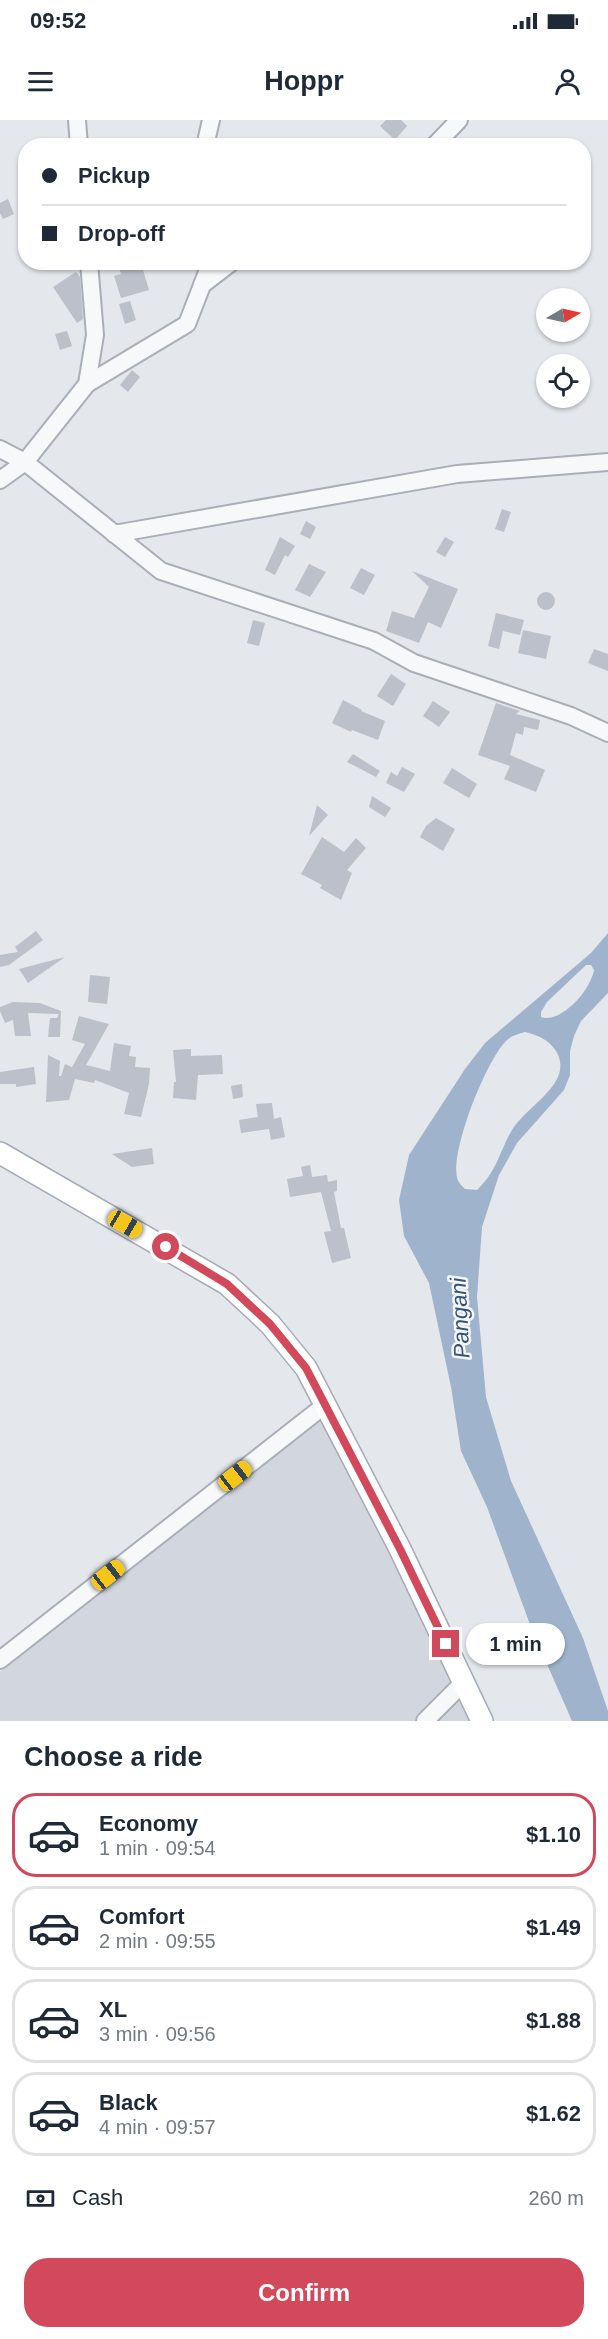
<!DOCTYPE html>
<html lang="en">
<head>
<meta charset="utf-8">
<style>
	:root { --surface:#fff; --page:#f2f2f3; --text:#1f2937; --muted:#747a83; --line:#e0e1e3; --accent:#d1495b }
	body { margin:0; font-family:Helvetica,sans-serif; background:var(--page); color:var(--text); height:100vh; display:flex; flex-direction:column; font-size:22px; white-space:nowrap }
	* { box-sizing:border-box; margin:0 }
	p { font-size:20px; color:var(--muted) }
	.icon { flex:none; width:33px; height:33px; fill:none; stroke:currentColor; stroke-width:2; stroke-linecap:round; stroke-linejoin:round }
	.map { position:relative; height:1601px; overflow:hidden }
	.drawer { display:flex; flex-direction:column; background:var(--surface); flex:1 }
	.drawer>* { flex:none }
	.hud { position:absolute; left:18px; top:18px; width:573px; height:132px; border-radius:24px; box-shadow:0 2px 4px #0004; display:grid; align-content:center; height:132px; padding:0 24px; background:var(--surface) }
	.needle { width:39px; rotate:81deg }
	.fabs { position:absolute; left:536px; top:168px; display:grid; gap:12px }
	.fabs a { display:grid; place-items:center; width:54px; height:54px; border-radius:50%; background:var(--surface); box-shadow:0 2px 4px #0004; font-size:30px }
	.end { position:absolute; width:27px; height:27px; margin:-14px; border:8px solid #d1495b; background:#fff; box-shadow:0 0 0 3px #fff }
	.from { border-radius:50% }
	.bubble { position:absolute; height:42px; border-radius:21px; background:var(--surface); box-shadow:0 2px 4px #0004; font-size:20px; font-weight:800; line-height:42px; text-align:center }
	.car { position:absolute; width:18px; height:36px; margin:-18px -9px; border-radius:8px; box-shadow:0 0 4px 2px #0007; background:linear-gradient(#f5c518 24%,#345 0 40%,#f5c518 0 76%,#345 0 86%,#f5c518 0) }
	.hud b { display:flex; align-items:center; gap:21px; height:57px; font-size:22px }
	.hud b+b { border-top:2px solid var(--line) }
	.hud i { width:15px; height:15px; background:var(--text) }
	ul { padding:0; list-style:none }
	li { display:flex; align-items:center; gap:18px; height:84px; margin:0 12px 9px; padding:0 12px; border:3px solid var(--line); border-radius:24px }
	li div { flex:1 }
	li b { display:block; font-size:22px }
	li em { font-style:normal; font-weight:800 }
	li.current { border-color:var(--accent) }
	li>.icon { width:54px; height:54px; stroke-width:1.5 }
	h2 { padding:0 24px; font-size:27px; line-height:72px }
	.pay { display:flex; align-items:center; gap:15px; height:66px; padding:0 24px; font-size:22px }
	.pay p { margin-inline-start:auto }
	.action { display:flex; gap:12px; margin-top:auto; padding:12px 24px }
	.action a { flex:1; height:69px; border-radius:24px; background:var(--accent); color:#fff; font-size:24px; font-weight:800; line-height:69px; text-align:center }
	.status { display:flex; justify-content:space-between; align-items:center; height:42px; padding:0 30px; background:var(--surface); direction:ltr }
	.status svg { height:16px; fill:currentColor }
	header { display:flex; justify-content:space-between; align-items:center; height:78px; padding:0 24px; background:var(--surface); font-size:27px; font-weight:800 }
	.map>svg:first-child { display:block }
	.built { fill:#d2d6de }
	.water { fill:#9fb4cc; fill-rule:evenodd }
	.building { fill:#bbc0ca }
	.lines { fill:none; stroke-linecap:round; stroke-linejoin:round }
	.minor-casing { stroke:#a9aeb7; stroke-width:20 }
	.major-casing { stroke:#a3abb8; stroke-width:24 }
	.minor { stroke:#f7f8fa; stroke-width:16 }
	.major { stroke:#fff; stroke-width:21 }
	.route { stroke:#d1495b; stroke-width:8 }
	.labels { text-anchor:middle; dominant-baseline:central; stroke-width:5; stroke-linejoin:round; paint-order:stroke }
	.water-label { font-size:22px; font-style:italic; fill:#34527a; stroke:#f4f6f9 }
</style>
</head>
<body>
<div class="status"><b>09:52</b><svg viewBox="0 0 49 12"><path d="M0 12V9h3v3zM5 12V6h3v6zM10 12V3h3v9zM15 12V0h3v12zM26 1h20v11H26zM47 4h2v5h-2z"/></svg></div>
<header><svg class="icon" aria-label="menu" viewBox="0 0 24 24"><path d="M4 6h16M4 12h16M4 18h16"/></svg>Hoppr<svg class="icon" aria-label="person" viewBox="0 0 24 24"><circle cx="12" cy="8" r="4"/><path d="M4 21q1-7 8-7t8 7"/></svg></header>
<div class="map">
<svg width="608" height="1601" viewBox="0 0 608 1601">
	<rect width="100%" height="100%" fill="#e4e7ec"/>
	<path class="built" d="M322 1299 392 1433 472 1601H0V1552Z"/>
	<path class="water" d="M608 813V873L581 901 574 916 570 931V955L564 970 517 1023 499 1055 482 1107 477 1177 486 1277 511 1361 583 1518 608 1591V1601H572L532 1510 487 1387 461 1331 451 1267 429 1163 404 1116 399 1080 409 1035 465 949 485 923 591 833ZM586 845H591L594 850C591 869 562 904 541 897V892L547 882ZM525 912C538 915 549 920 556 931 575 963 527 985 512 1010 499 1032 498 1050 477 1070L465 1069C462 1066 458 1062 457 1058 451 1029 485 944 505 922 510 916 518 914 525 912Z"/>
	<g class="building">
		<path d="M386 0H401L407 6 395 20 380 6Z"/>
		<path d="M8 79 14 94 3 99 0 93V83Z"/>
		<path d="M117 142H158L143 150 149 170 121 178 114 156 121 154Z"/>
		<path d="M76 152 80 157 83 199 77 203 53 167Z"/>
		<path d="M130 181 136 200 125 204 119 184Z"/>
		<path d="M67 211 72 226 60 230 55 214Z"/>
		<path d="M132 250 140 257 128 272 120 265Z"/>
		<path d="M502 389 511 392 504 412 495 409Z"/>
		<path d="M306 401 316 407 310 419 300 414Z"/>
		<path d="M280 417 295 426 288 437 285 435 275 455 265 450Z"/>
		<path d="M445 417 454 422 445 437 436 432Z"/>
		<path d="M309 444 326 452 310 477 295 470Z"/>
		<path d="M361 448 375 455 364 475 350 468Z"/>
		<path d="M412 451 458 469 441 508 428 502 419 523 386 511 392 491 414 498 429 467Z"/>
		<circle cx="546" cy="481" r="9"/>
		<path d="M496 493 524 500 520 515 503 511 499 529 488 526Z"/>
		<path d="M253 500 265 503 259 526 247 523Z"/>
		<path d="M523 510 551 516 546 539 518 533Z"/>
		<path d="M594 529 608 534V551L588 543Z"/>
		<path d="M391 554 406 564 393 586 377 576Z"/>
		<path d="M343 580 362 590 361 591 385 601 378 620 352 610 351 612 332 603Z"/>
		<path d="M433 581 450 592 439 607 423 596Z"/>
		<path d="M496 583 520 591 516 594 540 600 538 610 524 607 523 615 516 613 510 635 545 650 536 672 504 659 510 646 478 635Z"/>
		<path d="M353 634 380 651 376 657 347 642Z"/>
		<path d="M402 647 415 654 404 672 386 663 391 652 397 656Z"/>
		<path d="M452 648 477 664 469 678 443 663Z"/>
		<path d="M372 676 391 688 385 697 369 687Z"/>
		<path d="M317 685 328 695 309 716Z"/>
		<path d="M436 698 455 709 443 731 420 717 426 706Z"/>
		<path d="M322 717 344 732 356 718 366 728 347 750 352 753 341 780 320 768 322 765 301 754Z"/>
		<path d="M36 811 43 820 9 845 0 847V835L18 832 15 827Z"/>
		<path d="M65 837 28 863 19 849Z"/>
		<path d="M90 855 110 857 107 884 88 882Z"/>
		<path d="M13 882 40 883 61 891V890L60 917H48L50 898H57L59 894 28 893 31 916H15L13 900 5 903 0 891V887Z"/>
		<path d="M79 896 109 904 86 945 110 951 114 923 131 926 129 936 136 937 135 947 150 948 149 964 141 997 124 994 129 973 95 960 94 963 75 959 69 980 46 982 48 935 60 941 59 956H61L65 944 72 947 85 924 72 920Z"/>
		<path d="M191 929V936L222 935 223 954 198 955 196 980 173 978 174 962H176L173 930Z"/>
		<path d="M34 947 36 964 16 967V964H0V952Z"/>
		<path d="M242 964 243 977 233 979 231 966Z"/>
		<path d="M272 983 274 999 281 997 285 1017 271 1020 269 1009 241 1013 239 1000 258 997 256 984Z"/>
		<path d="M152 1028 154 1044 132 1047 112 1034Z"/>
		<path d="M310 1045 312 1057 327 1055 328 1062 337 1060V1071L334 1072 341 1108H344L351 1138 332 1143 324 1112 331 1111 321 1072 290 1077 287 1059 303 1056 301 1047Z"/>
	</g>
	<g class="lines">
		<defs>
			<g id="minor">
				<path d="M77 0 79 26"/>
				<path d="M205 26 211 0"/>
				<path d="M434 26 459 0"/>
				<path d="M202 165 232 142"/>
				<path d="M87 264 187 204 211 142"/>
				<path d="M0 329 25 342 161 451 374 521 414 543 571 596 608 613"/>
				<path d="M0 360 25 342 87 264 95 215 89 142"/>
				<path d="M114 414 457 354 608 342"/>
				<path d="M0 1540 325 1285"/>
				<path d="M425 1601 464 1562"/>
			</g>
			<path id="major" d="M0 1033 227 1164 270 1204 306 1248 400 1429 482 1601"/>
		</defs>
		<use href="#minor" class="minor-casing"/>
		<use href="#major" class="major-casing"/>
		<use href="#minor" class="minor"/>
		<use href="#major" class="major"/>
	</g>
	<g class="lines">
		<path class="route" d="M166 1127 227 1164 270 1204 306 1248 400 1429 446 1524"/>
	</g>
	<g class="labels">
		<g class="water-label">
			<text transform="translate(460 1198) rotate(-93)">Pangani</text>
		</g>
	</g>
</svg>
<div class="fabs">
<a><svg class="needle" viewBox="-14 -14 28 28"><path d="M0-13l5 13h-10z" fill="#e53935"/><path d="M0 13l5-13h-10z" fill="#747a83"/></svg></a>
<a><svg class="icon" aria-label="locate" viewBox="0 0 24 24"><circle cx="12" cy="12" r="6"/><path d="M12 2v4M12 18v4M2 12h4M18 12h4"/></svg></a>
</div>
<i class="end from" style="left:166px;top:1127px"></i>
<i class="end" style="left:446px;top:1524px"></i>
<div class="bubble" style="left:466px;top:1503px;width:99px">1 min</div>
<i class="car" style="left:125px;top:1104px;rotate:120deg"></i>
<i class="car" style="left:235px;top:1356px;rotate:52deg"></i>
<i class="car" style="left:108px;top:1455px;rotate:52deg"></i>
<div class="hud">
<b><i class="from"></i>Pickup</b>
<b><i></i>Drop-off</b>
</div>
</div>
<section class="drawer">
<h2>Choose a ride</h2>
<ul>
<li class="current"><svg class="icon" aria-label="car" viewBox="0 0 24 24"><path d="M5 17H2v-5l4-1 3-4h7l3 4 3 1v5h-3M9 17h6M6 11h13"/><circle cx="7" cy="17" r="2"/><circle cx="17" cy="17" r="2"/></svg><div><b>Economy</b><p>1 min · 09:54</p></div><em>$1.10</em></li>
<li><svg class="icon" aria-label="car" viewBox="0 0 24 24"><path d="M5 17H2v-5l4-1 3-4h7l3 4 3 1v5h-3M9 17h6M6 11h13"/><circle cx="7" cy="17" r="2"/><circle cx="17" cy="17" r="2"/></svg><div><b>Comfort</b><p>2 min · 09:55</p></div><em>$1.49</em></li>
<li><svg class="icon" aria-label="car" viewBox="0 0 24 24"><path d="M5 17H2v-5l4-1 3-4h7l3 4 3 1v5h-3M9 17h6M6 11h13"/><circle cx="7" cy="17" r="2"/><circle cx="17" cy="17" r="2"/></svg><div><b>XL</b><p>3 min · 09:56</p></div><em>$1.88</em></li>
<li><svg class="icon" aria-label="car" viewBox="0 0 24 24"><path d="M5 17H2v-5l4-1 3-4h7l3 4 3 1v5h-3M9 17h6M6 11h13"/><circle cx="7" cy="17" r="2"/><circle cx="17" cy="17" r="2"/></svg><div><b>Black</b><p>4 min · 09:57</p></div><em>$1.62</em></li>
</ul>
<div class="pay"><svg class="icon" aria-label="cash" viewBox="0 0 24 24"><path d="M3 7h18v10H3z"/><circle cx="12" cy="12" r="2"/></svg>Cash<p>260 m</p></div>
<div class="action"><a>Confirm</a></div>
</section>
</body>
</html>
